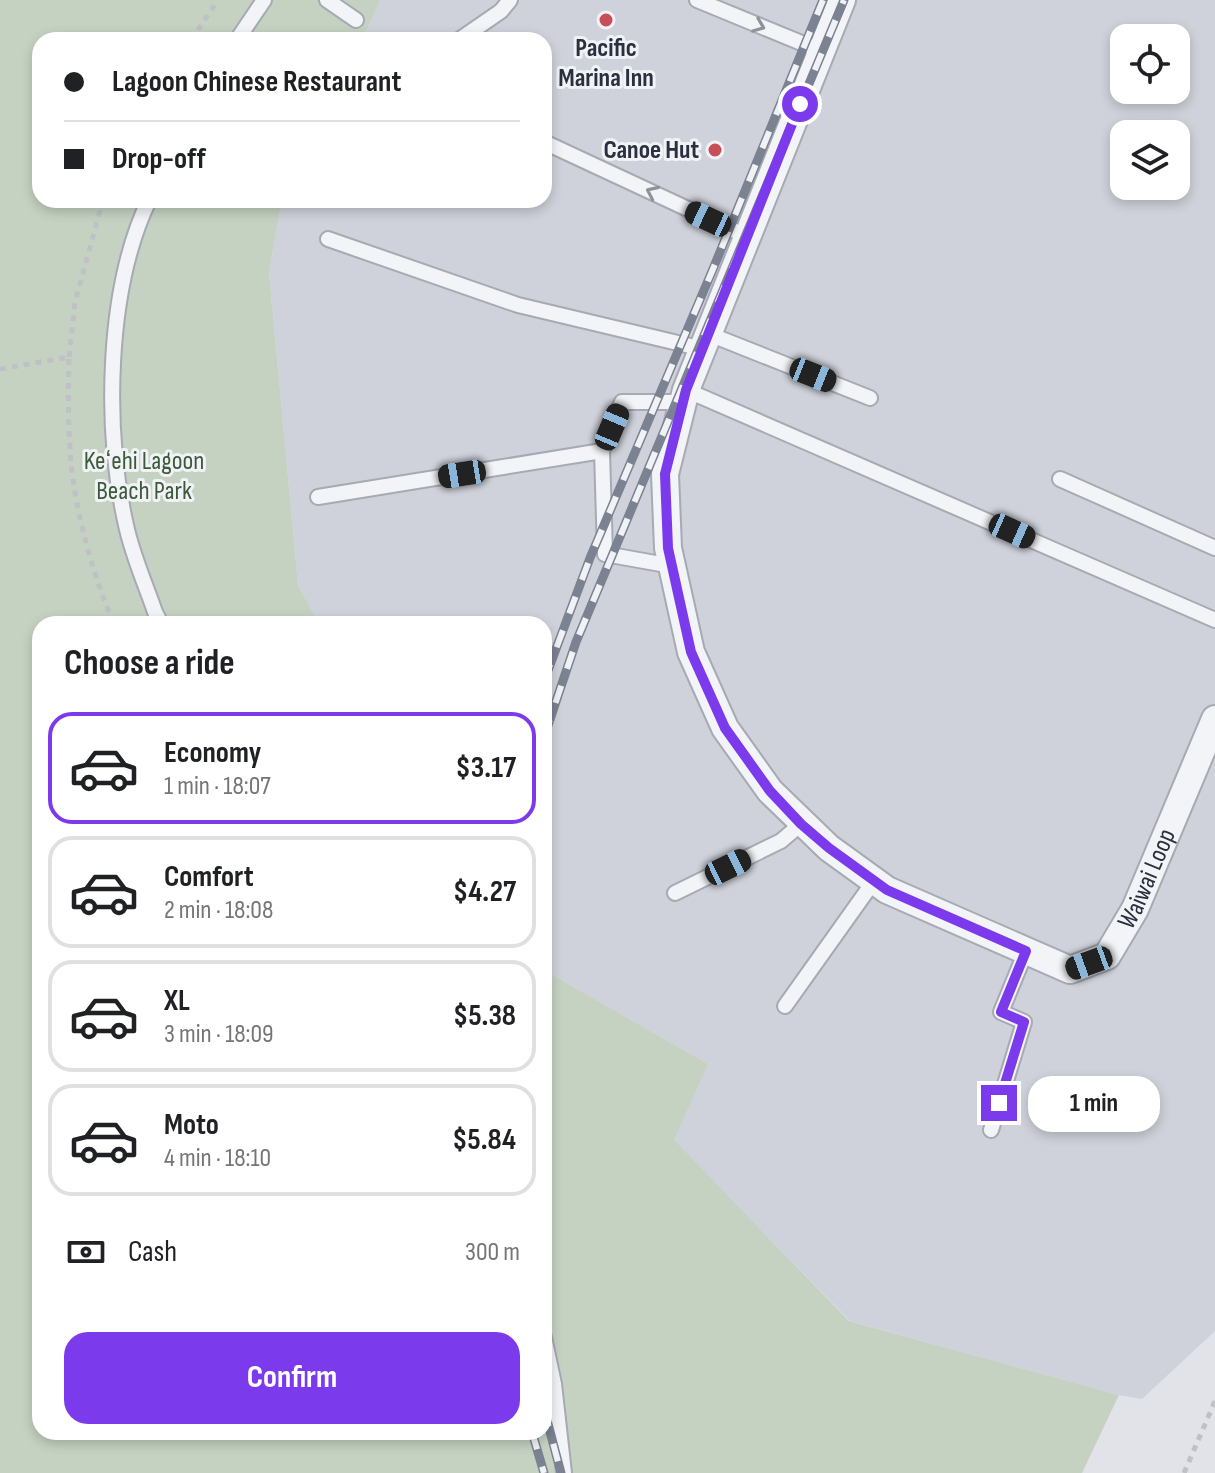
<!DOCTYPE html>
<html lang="en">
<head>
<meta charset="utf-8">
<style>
	:root { --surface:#fff; --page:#f2f2f2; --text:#202124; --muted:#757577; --line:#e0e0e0; --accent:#7c3aed }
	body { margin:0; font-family:"Sofia Sans Condensed",sans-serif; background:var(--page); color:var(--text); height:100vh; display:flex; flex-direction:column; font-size:30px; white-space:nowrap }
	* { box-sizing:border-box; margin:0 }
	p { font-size:26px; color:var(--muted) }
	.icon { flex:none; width:44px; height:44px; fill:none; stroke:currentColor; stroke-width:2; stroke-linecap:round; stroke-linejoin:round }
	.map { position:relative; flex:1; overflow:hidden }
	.drawer { position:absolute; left:32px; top:616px; width:520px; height:824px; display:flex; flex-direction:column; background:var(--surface); border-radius:24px; box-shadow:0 4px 12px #0003 }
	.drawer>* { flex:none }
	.top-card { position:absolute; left:32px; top:32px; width:520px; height:176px; border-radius:24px; box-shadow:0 4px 12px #0003; display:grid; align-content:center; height:176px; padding:0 32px; background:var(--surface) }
	.buttons { position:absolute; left:1110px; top:24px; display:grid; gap:16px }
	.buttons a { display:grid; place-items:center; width:80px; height:80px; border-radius:16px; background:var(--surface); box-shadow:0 4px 12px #0003; font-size:40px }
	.end { position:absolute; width:36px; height:36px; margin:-18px; border:10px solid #7c3aed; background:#fff; box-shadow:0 0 0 4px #fff }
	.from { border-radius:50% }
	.bubble { position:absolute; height:56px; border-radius:24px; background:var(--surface); box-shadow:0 4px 12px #0003; font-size:26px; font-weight:700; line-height:56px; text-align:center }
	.car { position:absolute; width:24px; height:48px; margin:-24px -12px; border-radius:10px; box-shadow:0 0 6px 2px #0007; background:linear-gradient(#222 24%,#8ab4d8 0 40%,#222 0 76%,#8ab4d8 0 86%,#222 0) }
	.top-card b { display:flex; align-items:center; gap:28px; height:76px; font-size:30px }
	.top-card b+b { border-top:2px solid var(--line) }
	.top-card i { width:20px; height:20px; background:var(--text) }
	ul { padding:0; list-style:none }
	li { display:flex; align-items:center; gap:24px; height:112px; margin:0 16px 12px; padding:0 16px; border:4px solid var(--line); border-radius:24px }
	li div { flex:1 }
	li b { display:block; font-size:30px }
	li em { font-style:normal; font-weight:700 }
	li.active { border-color:var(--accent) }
	li>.icon { width:72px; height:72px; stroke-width:1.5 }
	h2 { padding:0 32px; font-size:36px; line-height:96px }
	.pay { display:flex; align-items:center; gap:20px; height:88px; padding:0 32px; font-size:30px }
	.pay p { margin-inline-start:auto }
	.cta { display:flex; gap:16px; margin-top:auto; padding:16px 32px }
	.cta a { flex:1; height:92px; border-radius:24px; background:var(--accent); color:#fff; font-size:32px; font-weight:700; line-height:92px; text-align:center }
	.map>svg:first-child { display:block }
	.built { fill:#cfd2da; fill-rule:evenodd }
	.green { fill:#c5d2c2 }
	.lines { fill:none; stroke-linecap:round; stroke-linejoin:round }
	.service-casing { stroke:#a6aab3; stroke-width:18 }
	.minor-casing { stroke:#a6aab3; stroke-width:30 }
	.path { stroke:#bfc1c7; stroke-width:5; stroke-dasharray:6 6; stroke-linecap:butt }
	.service { stroke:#f3f4f7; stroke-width:14 }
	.minor { stroke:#f3f4f7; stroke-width:26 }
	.rail-casing { stroke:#7b8291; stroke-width:9 }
	.rail { stroke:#f0f2f6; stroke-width:6; stroke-dasharray:18; stroke-linecap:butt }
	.oneway { stroke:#8e929b }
	.route { stroke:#7c3aed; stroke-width:10 }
	.poi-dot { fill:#c54e57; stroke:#f0f2f6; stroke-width:3 }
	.labels { text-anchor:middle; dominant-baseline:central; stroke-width:6; stroke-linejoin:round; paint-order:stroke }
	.poi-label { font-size:26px; font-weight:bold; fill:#2a303f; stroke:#f0f2f6 }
	.park-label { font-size:26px; fill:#3c5a39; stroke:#f0f2f6 }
	.street-label { font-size:26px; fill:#2a303f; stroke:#f0f2f6 }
</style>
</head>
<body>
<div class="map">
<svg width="1215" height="1473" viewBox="0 0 1215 1473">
	<rect width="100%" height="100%" fill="#e1e3e9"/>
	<path class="built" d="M380 0H1215V1331L1142 1399 1119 1395 850 1321 673 1140 708 1064 544 970V624H319L298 585 269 272 282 200H544V40H357L367 30ZM1124 38H1176V90H1124ZM1124 134H1176V186H1124Z"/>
	<path class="green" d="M0 0H380L367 30 357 40H40V200H282L269 272 298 585 319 624H40V1432H544V970L708 1064 674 1140 849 1321 1119 1395 1082 1473H0Z"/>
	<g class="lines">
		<defs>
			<g id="service">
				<path d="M327 0 356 20"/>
				<path d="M697 0 821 51"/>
				<path d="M237 40 264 0"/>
				<path d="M459 40 501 11 510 0"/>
				<path d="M544 142 748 237"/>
				<path d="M149 200C106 290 104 429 126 525 132 554 145 583 155 612L161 624"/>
				<path d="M328 239 518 305 703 349"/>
				<path d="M709 334 870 398"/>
				<path d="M686 390 1215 620"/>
				<path d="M1060 479 1215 548"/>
				<path d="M318 497 602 451"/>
				<path d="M672 566 605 554 602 451 622 402H682"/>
				<path d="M675 893 781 841 801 824"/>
				<path d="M785 1006 874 881"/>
				<path d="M991 1130 1024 1022 1001 1012 1026 951"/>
				<path d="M544 1337 554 1384 564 1473"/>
			</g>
			<g id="minor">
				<path id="s1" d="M842 0 686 390 665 474 668 548 691 652 725 728 770 791 829 848 887 890 1070 970 1107 956 1135 909 1215 719"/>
			</g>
		</defs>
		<use href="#service" class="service-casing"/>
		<use href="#minor" class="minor-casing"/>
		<g class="path">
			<path d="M191 40 218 0"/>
			<path d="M69 357 75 302 103 200"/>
			<path d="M0 369 69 357C68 392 68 427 71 462 75 511 94 579 114 624"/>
			<path d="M1184 1473 1215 1401"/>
		</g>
		<use href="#service" class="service"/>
		<use href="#minor" class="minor"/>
		<defs>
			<g id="rail">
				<path d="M544 681 590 558 713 269 823 0"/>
				<path d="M544 737 576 642 844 0"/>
				<path d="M544 1409 561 1473"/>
				<path d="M532 1432 544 1473"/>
			</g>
		</defs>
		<use href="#rail" class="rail-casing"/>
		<use href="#rail" class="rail"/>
	</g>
	<defs><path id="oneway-chevron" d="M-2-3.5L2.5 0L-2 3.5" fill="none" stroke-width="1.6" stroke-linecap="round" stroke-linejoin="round" transform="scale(2)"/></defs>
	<g class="oneway">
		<use href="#oneway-chevron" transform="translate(759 26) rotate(22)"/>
		<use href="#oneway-chevron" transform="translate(652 192) rotate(-155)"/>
	</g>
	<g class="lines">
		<path class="route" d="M800 104 686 390 665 474 668 548 691 652 725 728 770 791 801 824 829 848 887 890 1026 951 1001 1012 1024 1022 999 1103"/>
	</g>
	<g class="poi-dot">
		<circle cx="606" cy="20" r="8"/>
		<circle cx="715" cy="150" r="8"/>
	</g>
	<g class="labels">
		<g class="poi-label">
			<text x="606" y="48">Pacific<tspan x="606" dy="30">Marina Inn</tspan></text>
			<text x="699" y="150" text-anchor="end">Canoe Hut</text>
		</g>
		<g class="park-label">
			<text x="144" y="461">Keʻehi Lagoon<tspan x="144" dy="30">Beach Park</tspan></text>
		</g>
		<g class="street-label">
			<text stroke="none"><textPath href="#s1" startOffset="1328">Waiwai Loop</textPath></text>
		</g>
	</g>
</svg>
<div class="buttons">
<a><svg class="icon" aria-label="locate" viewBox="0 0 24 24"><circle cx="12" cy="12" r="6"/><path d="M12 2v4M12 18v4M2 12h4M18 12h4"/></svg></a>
<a><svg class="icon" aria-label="layers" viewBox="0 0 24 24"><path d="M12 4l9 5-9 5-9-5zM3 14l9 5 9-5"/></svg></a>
</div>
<i class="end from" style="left:800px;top:104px"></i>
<i class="end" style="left:999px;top:1103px"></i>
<div class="bubble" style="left:1028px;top:1076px;width:132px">1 min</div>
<i class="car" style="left:708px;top:219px;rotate:295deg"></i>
<i class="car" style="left:813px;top:375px;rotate:112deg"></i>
<i class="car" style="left:612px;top:427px;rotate:23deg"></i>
<i class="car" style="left:462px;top:474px;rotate:261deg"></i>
<i class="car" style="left:1012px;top:531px;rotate:114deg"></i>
<i class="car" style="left:728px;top:867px;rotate:64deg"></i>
<i class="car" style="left:1089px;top:963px;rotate:250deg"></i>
<div class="top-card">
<b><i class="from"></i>Lagoon Chinese Restaurant</b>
<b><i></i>Drop-off</b>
</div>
<section class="drawer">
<h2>Choose a ride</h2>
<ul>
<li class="active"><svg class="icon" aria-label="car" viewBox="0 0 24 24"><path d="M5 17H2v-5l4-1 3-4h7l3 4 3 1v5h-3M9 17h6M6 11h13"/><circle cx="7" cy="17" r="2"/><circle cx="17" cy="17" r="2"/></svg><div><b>Economy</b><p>1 min · 18:07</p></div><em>$3.17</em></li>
<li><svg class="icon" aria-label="car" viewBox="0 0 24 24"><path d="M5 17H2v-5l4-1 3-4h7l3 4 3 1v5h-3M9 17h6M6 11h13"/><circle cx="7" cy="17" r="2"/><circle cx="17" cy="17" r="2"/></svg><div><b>Comfort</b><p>2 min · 18:08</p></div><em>$4.27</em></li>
<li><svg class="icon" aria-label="car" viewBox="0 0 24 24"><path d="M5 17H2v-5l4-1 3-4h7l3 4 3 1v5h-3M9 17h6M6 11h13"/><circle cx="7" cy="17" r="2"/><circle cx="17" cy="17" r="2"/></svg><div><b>XL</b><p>3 min · 18:09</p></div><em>$5.38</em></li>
<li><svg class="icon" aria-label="car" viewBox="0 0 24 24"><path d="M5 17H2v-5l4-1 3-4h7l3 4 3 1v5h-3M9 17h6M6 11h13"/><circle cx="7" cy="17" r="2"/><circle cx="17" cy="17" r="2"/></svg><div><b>Moto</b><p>4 min · 18:10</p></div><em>$5.84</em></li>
</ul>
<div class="pay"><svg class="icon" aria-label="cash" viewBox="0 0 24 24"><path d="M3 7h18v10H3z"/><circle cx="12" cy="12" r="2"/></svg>Cash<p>300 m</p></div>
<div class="cta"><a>Confirm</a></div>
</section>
</div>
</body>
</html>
